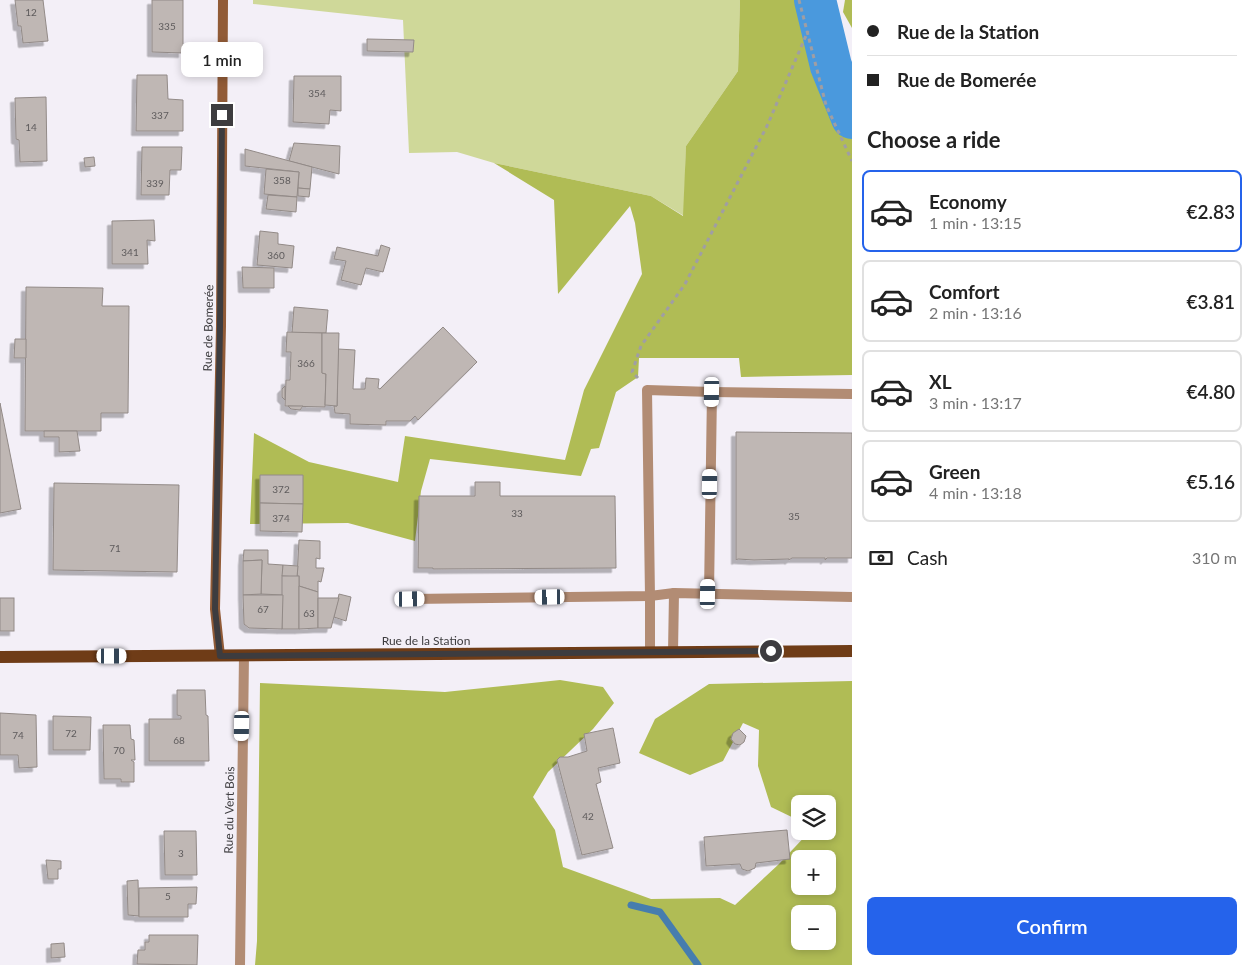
<!DOCTYPE html>
<html lang="en">
<head>
<meta charset="utf-8">
<style>
	:root { --surface:#fff; --page:#f2f2f2; --text:#222; --muted:#767676; --line:#e0e0e0; --accent:#2563eb }
	body { margin:0; font-family:Lato,sans-serif; background:var(--page); color:var(--text); height:100vh; display:flex; flex-direction:column; font-size:19px; white-space:nowrap }
	* { box-sizing:border-box; margin:0 }
	p { font-size:16px; color:var(--muted) }
	.icon { flex:none; width:28px; height:28px; fill:none; stroke:currentColor; stroke-width:2; stroke-linecap:round; stroke-linejoin:round }
	.map { position:relative; flex:1; overflow:hidden }
	.sheet { display:flex; flex-direction:column; background:var(--surface); width:400px }
	.sheet>* { flex:none }
	.banner { display:grid; align-content:center; height:110px; padding:0 15px; background:var(--surface) }
	.fabs { position:absolute; left:791px; top:795px; display:grid; gap:10px }
	.fabs a { display:grid; place-items:center; width:45px; height:45px; border-radius:8px; background:var(--surface); box-shadow:0 2px 8px #0003; font-size:25px }
	.end { position:absolute; width:22px; height:22px; margin:-11px; border:6px solid #3d3c3f; background:#fff; box-shadow:0 0 0 2px #fff }
	.from { border-radius:50% }
	.bubble { position:absolute; height:35px; border-radius:8px; background:var(--surface); box-shadow:0 2px 8px #0003; font-size:16px; font-weight:600; line-height:35px; text-align:center }
	.car { position:absolute; width:15px; height:30px; margin:-15px -8px; border-radius:6px; box-shadow:0 0 4px 1px #0007; background:linear-gradient(#fff 24%,#345 0 40%,#fff 0 76%,#345 0 86%,#fff 0) }
	.banner b { display:flex; align-items:center; gap:18px; height:48px; font-size:19px }
	.banner b+b { border-top:1px solid var(--line) }
	.banner i { width:12px; height:12px; background:var(--text) }
	ul { padding:0; list-style:none }
	li { display:flex; align-items:center; gap:15px; height:82px; margin:0 10px 8px; padding:0 5px; border:2px solid var(--line); border-radius:8px }
	li div { flex:1 }
	li b { display:block; font-size:19px }
	li em { font-style:normal; font-weight:600 }
	li.active { border-color:var(--accent) }
	li>.icon { width:45px; height:45px; stroke-width:1.5 }
	h2 { padding:0 15px; font-size:22px; line-height:60px }
	.pay { display:flex; align-items:center; gap:12px; height:55px; padding:0 15px; font-size:19px }
	.pay p { margin-inline-start:auto }
	.cta { display:flex; gap:10px; margin-top:auto; padding:10px 15px }
	.cta a { flex:1; height:58px; border-radius:8px; background:var(--accent); color:#fff; font-size:20px; font-weight:600; line-height:58px; text-align:center }
	main { display:flex; flex:1; min-height:0 }
	.map>svg:first-child { display:block }
	.green { fill:#cfd899 }
	.forest { fill:#b0bc55; fill-rule:evenodd }
	.lines { fill:none; stroke-linecap:round; stroke-linejoin:round }
	.stream { stroke:#467dae; stroke-width:7 }
	.river { stroke:#4a99dd; stroke-width:42 }
	.building { fill:#bfb7b4; stroke:#928a87; filter:url(#shadow) }
	.path { stroke:#a09ea3; stroke-width:3; stroke-dasharray:4 4; stroke-linecap:butt }
	.service { stroke:#b28c74; stroke-width:10 }
	.minor { stroke:#b28c74; stroke-width:10 }
	.secondary { stroke:#915b37; stroke-width:10 }
	.primary { stroke:#6f3c17; stroke-width:12 }
	.route { stroke:#3d3c3f; stroke-width:6 }
	.labels { text-anchor:middle; dominant-baseline:central; stroke-width:4.5; stroke-linejoin:round; paint-order:stroke }
	.number-label { font-size:10px; fill:#5e5b5c }
	.street-label { font-size:12px; fill:#3d3c3f; stroke:#f3eff7 }
</style>
</head>
<body>
<main>
<div class="map">
<svg width="852" height="965" viewBox="0 0 852 965">
	<defs>
		<filter id="shadow"><feDropShadow dx="-4.5" dy="4.5" stdDeviation="0" flood-color="#0004"/></filter>
	</defs>
	<rect width="100%" height="100%" fill="#f3eff7"/>
	<path class="green" d="M253 0H740L738 71 686 146 684 216 651 196 494 163 457 152 409 153 403 20 253 4Z"/>
	<g class="forest">
		<path d="M740 0H806L821 52 852 132V375L741 377 739 358H639L638 377 616 392 599 448 591 449 581 476 430 459 421 491 415 541 348 523 250 524 254 433 309 462 398 482 405 436 565 460 584 390 642 274 635 223 630 206 558 294 554 200 494 163 651 196 683 216 686 146 738 71Z"/>
		<path d="M845 0H852V28L843 12Z"/>
		<path d="M560 680 603 687 614 703 593 729 548 772 533 797 555 830 563 867 651 899 720 898 735 905 779 864 810 831H828V804H800V821L771 807 758 766 759 730 743 723 723 761 690 775 639 753 655 719 709 684 852 681V965H255L257 941 260 683 445 692ZM800 859H828V886H800ZM800 914H828V941H800Z"/>
	</g>
	<g class="lines">
		<path class="stream" d="M631 905 660 912 698 965"/>
		<path class="river" d="M815 0 831 66 852 118"/>
	</g>
	<g class="building">
		<path d="M15 0H43L48 41 23 43 21 26H18Z"/>
		<path d="M152 0H183V53L152 52Z"/>
		<path d="M367 39 414 40 413 52 367 51Z"/>
		<path d="M137 75H167L168 99 183 100V131H136Z"/>
		<path d="M294 76H341V111L330 110 329 124 293 122Z"/>
		<path d="M46 97 47 161 20 162 19 140 16 139 15 98Z"/>
		<path d="M294 143 340 146 339 174 289 161Z"/>
		<path d="M142 147H182L181 170H170L169 195H141Z"/>
		<path d="M245 149 312 167 310 189 298 188 299 172 245 166Z"/>
		<path d="M94 157 95 166 85 167 84 158Z"/>
		<path d="M266 169 299 172 297 197 264 194Z"/>
		<path d="M298 188 310 189 309 197 298 196Z"/>
		<path d="M268 195 297 197 296 212 266 209Z"/>
		<path d="M154 220 155 241 147 240 148 264H112V221Z"/>
		<path d="M260 231 278 233V244L294 246 292 268 257 265Z"/>
		<path d="M381 245 390 248 383 272 366 268 361 285 341 280 346 261 334 259 337 247 378 256Z"/>
		<path d="M242 267 274 268V288H243Z"/>
		<path d="M26 287 103 288 102 306H129L128 413H101V431H25Z"/>
		<path d="M294 307 328 310 326 333H292Z"/>
		<path d="M443 327 477 362 418 420 415 416 410 421H386V425L350 424V414L335 413 334 406H337L338 349 355 350 353 389H365L366 378 379 379 378 388 380 389Z"/>
		<path d="M287 332 322 333V373L326 374 325 407 285 406 286 380H290L291 352H286Z"/>
		<path d="M322 333H339L337 406 325 405 326 374 322 373Z"/>
		<path d="M15 339H26V358H14Z"/>
		<path d="M285 386V400L282 397V389Z"/>
		<path d="M0 403 21 509 0 513Z"/>
		<path d="M288 406H303L300 410 291 409Z"/>
		<path d="M44 431H77L80 451 59 452V437H44Z"/>
		<path d="M736 432 852 433V558H827L825 560V558H792L789 560V559L754 560 738 559 736 560Z"/>
		<path d="M260 475H303V504L260 503Z"/>
		<path d="M475 482H500V496H615L616 568 433 569V568H418L419 496H475Z"/>
		<path d="M54 483 179 485 177 572 53 570Z"/>
		<path d="M260 503 303 504 302 532 260 531Z"/>
		<path d="M299 540 320 541V559L316 558V568H324L321 582 318 581V592L299 586V576L297 577Z"/>
		<path d="M244 550H268V564L283 565V595L261 594 262 560 243 561Z"/>
		<path d="M262 560 261 594 243 595V561Z"/>
		<path d="M283 565 298 566 297 577 282 576Z"/>
		<rect x="282" y="576" width="17" height="53"/>
		<path d="M299 586 318 592V628L299 629Z"/>
		<path d="M339 594 351 597 346 621 334 617Z"/>
		<path d="M243 595H283L282 629 249 628 244 624Z"/>
		<rect x="0" y="598" width="14" height="33"/>
		<path d="M318 598H339L331 628H318Z"/>
		<path d="M177 690H205L206 715 208 716 209 761H149V719H181V716L177 715Z"/>
		<path d="M0 713 36 715 37 767 19 768 18 755H0Z"/>
		<path d="M53 716 91 717 90 750H53Z"/>
		<path d="M103 725H130L131 739 134 740 135 760H131L134 762V782H121V779H104Z"/>
		<path d="M613 728 620 763 598 768 601 782 596 784 613 848 582 855 557 760 560 757H568L587 751 584 734Z"/>
		<path d="M739 729 746 736 744 742 740 745 735 744 731 739 733 733Z"/>
		<path d="M787 830 790 859 756 863 755 868 748 871 742 869 740 864 706 866 704 837Z"/>
		<path d="M164 831H196L197 875H165Z"/>
		<path d="M46 860 61 861V869H58V879H48Z"/>
		<path d="M138 880 139 916 128 915 127 881Z"/>
		<path d="M197 887 196 904H188V917H139V888Z"/>
		<path d="M149 935H198L197 965 137 964 138 950H145V942H149Z"/>
		<path d="M64 943 65 957 51 958V944Z"/>
	</g>
	<g class="lines">
		<g class="path">
			<path d="M799 0 826 105 852 161"/>
			<path d="M638 378 632 372 641 346 685 284 767 126 808 31"/>
		</g>
		<g class="service">
			<path d="M712 392 852 394"/>
			<path d="M411 599 650 596 647 390 712 392 709 593"/>
			<path d="M650 652V596L674 593"/>
			<path d="M673 652 674 593 852 597"/>
		</g>
		<path class="minor" d="M240 965 244 655"/>
		<path class="secondary" d="M220 656 215 609 221 326 223 0"/>
		<path class="primary" d="M0 657 852 651"/>
	</g>
	<g class="lines">
		<path class="route" d="M222 115 220 326 215 609 220 656 771 651"/>
	</g>
	<g class="labels">
		<g class="number-label">
			<text x="31" y="12">12</text>
			<text x="167" y="26">335</text>
			<text x="317" y="93">354</text>
			<text x="160" y="115">337</text>
			<text x="31" y="127">14</text>
			<text x="282" y="180">358</text>
			<text x="155" y="183">339</text>
			<text x="130" y="252">341</text>
			<text x="276" y="255">360</text>
			<text x="306" y="363">366</text>
			<text x="281" y="489">372</text>
			<text x="517" y="513">33</text>
			<text x="794" y="516">35</text>
			<text x="281" y="518">374</text>
			<text x="115" y="548">71</text>
			<text x="263" y="609">67</text>
			<text x="309" y="613">63</text>
			<text x="71" y="733">72</text>
			<text x="18" y="735">74</text>
			<text x="179" y="740">68</text>
			<text x="119" y="750">70</text>
			<text x="588" y="816">42</text>
			<text x="181" y="853">3</text>
			<text x="168" y="896">5</text>
		</g>
		<g class="street-label">
			<text transform="translate(208 328) rotate(-89)">Rue de Bomerée</text>
			<text x="426" y="640">Rue de la Station</text>
			<text transform="translate(229 810) rotate(-89)">Rue du Vert Bois</text>
		</g>
	</g>
</svg>
<div class="fabs">
<a><svg class="icon" aria-label="layers" viewBox="0 0 24 24"><path d="M12 4l9 5-9 5-9-5zM3 14l9 5 9-5"/></svg></a>
<a>+</a>
<a>−</a>
</div>
<i class="end from" style="left:771px;top:651px"></i>
<i class="end" style="left:222px;top:115px"></i>
<div class="bubble" style="left:181px;top:42px;width:82px">1 min</div>
<i class="car" style="left:712px;top:392px;rotate:181deg"></i>
<i class="car" style="left:710px;top:484px;rotate:1deg"></i>
<i class="car" style="left:708px;top:594px;rotate:1deg"></i>
<i class="car" style="left:550px;top:597px;rotate:269deg"></i>
<i class="car" style="left:410px;top:599px;rotate:89deg"></i>
<i class="car" style="left:112px;top:656px;rotate:90deg"></i>
<i class="car" style="left:242px;top:726px;rotate:181deg"></i>
</div>
<section class="sheet">
<div class="banner">
<b><i class="from"></i>Rue de la Station</b>
<b><i></i>Rue de Bomerée</b>
</div>
<h2>Choose a ride</h2>
<ul>
<li class="active"><svg class="icon" aria-label="car" viewBox="0 0 24 24"><path d="M5 17H2v-5l4-1 3-4h7l3 4 3 1v5h-3M9 17h6M6 11h13"/><circle cx="7" cy="17" r="2"/><circle cx="17" cy="17" r="2"/></svg><div><b>Economy</b><p>1 min · 13:15</p></div><em>€2.83</em></li>
<li><svg class="icon" aria-label="car" viewBox="0 0 24 24"><path d="M5 17H2v-5l4-1 3-4h7l3 4 3 1v5h-3M9 17h6M6 11h13"/><circle cx="7" cy="17" r="2"/><circle cx="17" cy="17" r="2"/></svg><div><b>Comfort</b><p>2 min · 13:16</p></div><em>€3.81</em></li>
<li><svg class="icon" aria-label="car" viewBox="0 0 24 24"><path d="M5 17H2v-5l4-1 3-4h7l3 4 3 1v5h-3M9 17h6M6 11h13"/><circle cx="7" cy="17" r="2"/><circle cx="17" cy="17" r="2"/></svg><div><b>XL</b><p>3 min · 13:17</p></div><em>€4.80</em></li>
<li><svg class="icon" aria-label="car" viewBox="0 0 24 24"><path d="M5 17H2v-5l4-1 3-4h7l3 4 3 1v5h-3M9 17h6M6 11h13"/><circle cx="7" cy="17" r="2"/><circle cx="17" cy="17" r="2"/></svg><div><b>Green</b><p>4 min · 13:18</p></div><em>€5.16</em></li>
</ul>
<div class="pay"><svg class="icon" aria-label="cash" viewBox="0 0 24 24"><path d="M3 7h18v10H3z"/><circle cx="12" cy="12" r="2"/></svg>Cash<p>310 m</p></div>
<div class="cta"><a>Confirm</a></div>
</section>
</main>
</body>
</html>
